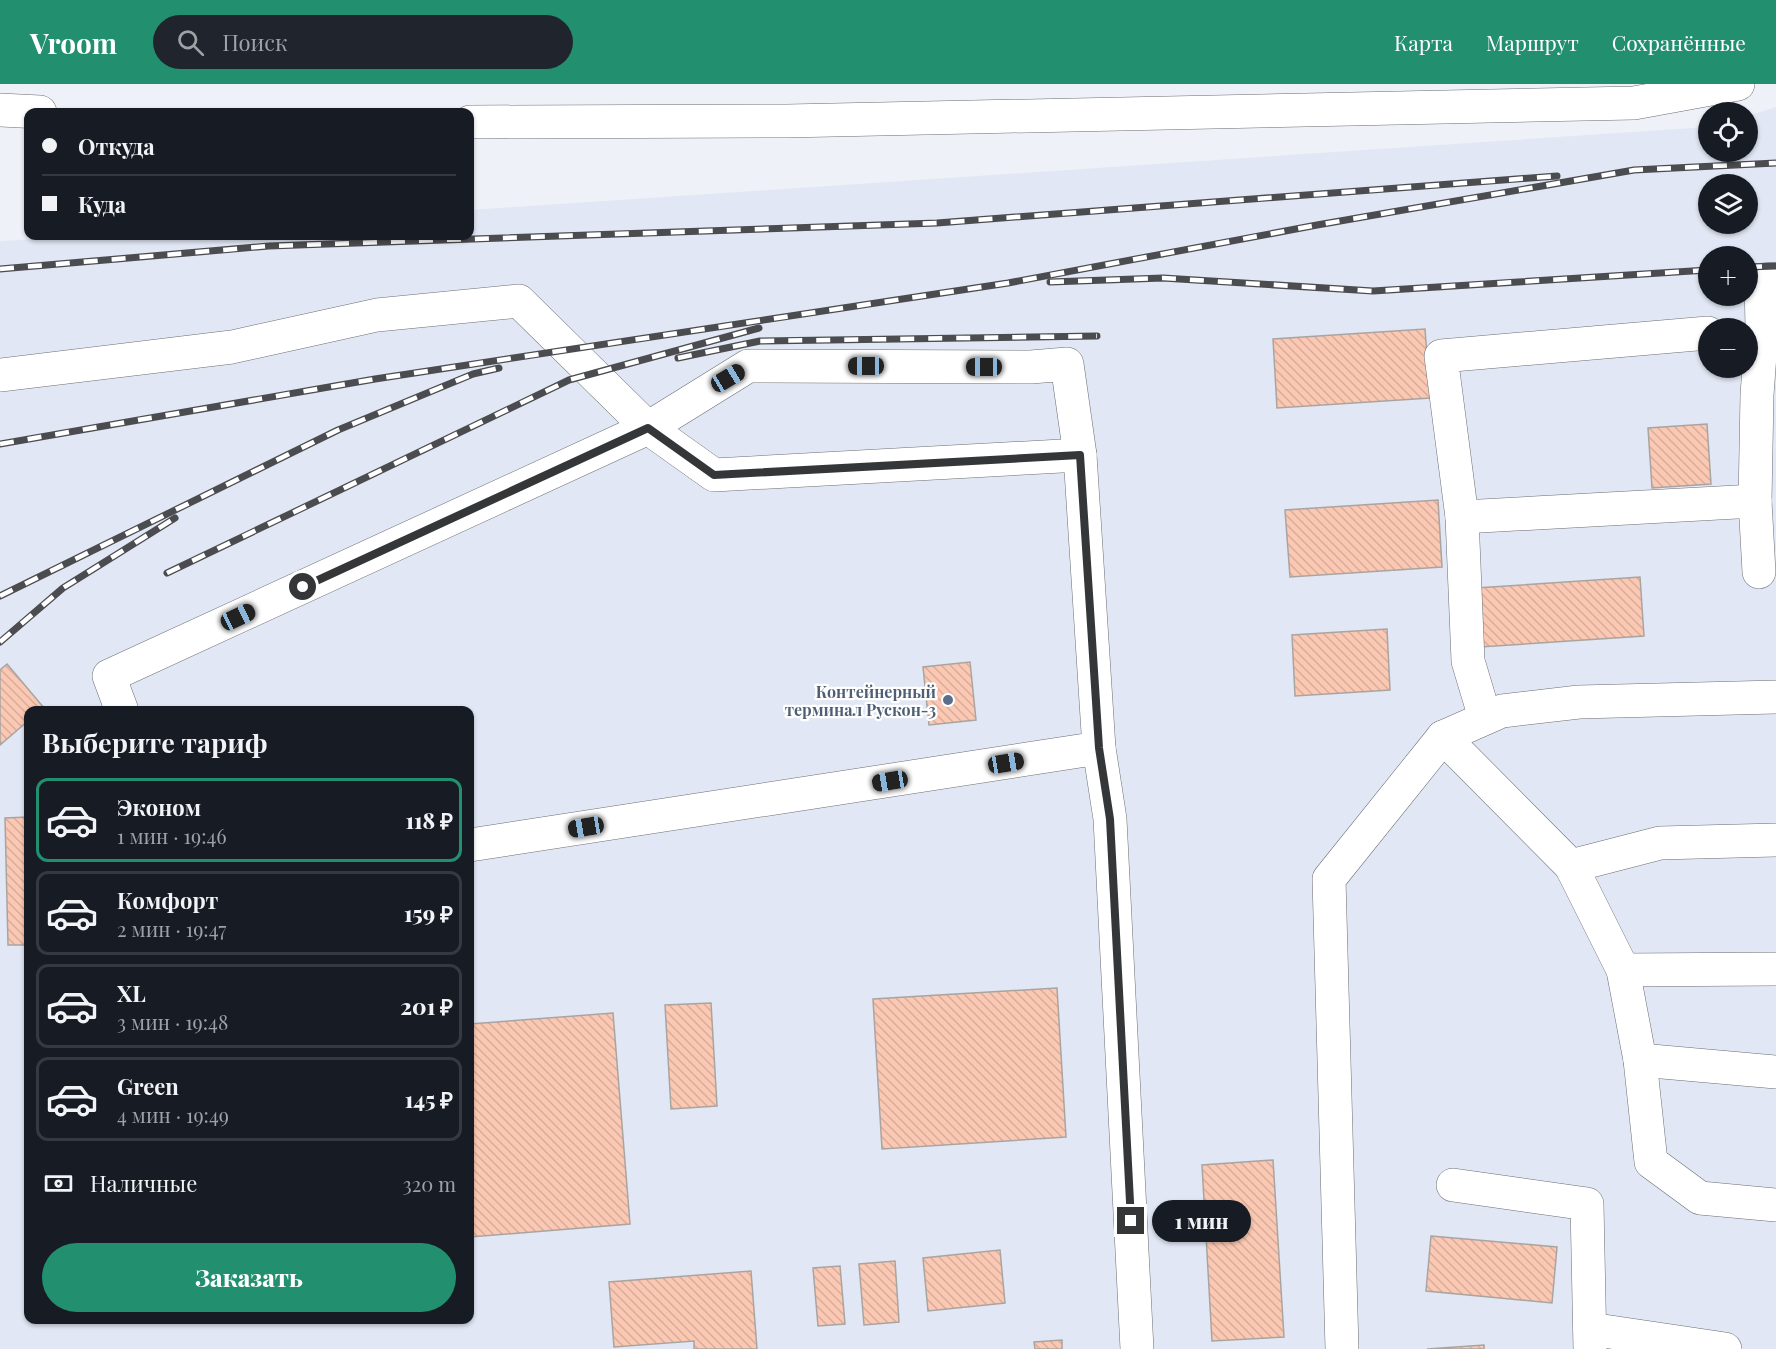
<!DOCTYPE html>
<html lang="ru">
<head>
<meta charset="utf-8">
<style>
	:root { --surface:#171b24; --page:#20242c; --text:#f1f3f6; --muted:#9ea1a6; --line:#363941; --accent:#22906f }
	body { margin:0; font-family:"Playfair Display",serif; background:var(--page); color:var(--text); height:100vh; display:flex; flex-direction:column; font-size:22px; white-space:nowrap }
	* { box-sizing:border-box; margin:0 }
	p { font-size:20px; color:var(--muted) }
	.icon { flex:none; width:33px; height:33px; fill:none; stroke:currentColor; stroke-width:2; stroke-linecap:round; stroke-linejoin:round }
	.map { position:relative; flex:1; overflow:hidden }
	.details { position:absolute; left:24px; top:622px; width:450px; height:618px; display:flex; flex-direction:column; background:var(--surface); border-radius:12px; box-shadow:0 2px 4px #0004 }
	.details>* { flex:none }
	.hud { position:absolute; left:24px; top:24px; width:450px; height:132px; border-radius:12px; box-shadow:0 2px 4px #0004; display:grid; align-content:center; height:132px; padding:0 18px; background:var(--surface) }
	.buttons { position:absolute; left:1698px; top:18px; display:grid; gap:12px }
	.buttons a { display:grid; place-items:center; width:60px; height:60px; border-radius:50%; background:var(--surface); box-shadow:0 2px 4px #0004; font-size:30px }
	.end { position:absolute; width:27px; height:27px; margin:-14px; border:8px solid #353638; background:#fff; box-shadow:0 0 0 3px #fff }
	.from { border-radius:50% }
	.bubble { position:absolute; height:42px; border-radius:21px; background:var(--surface); box-shadow:0 2px 4px #0004; font-size:20px; font-weight:800; line-height:42px; text-align:center }
	.car { position:absolute; width:18px; height:36px; margin:-18px -9px; border-radius:8px; box-shadow:0 0 4px 2px #0007; background:linear-gradient(#222 24%,#8ab4d8 0 40%,#222 0 76%,#8ab4d8 0 86%,#222 0) }
	.hud b { display:flex; align-items:center; gap:21px; height:57px; font-size:22px }
	.hud b+b { border-top:2px solid var(--line) }
	.hud i { width:15px; height:15px; background:var(--text) }
	ul { padding:0; list-style:none }
	li { display:flex; align-items:center; gap:18px; height:84px; margin:0 12px 9px; padding:0 6px; border:3px solid var(--line); border-radius:12px }
	li div { flex:1 }
	li b { display:block; font-size:22px }
	li em { font-style:normal; font-weight:800 }
	li.active { border-color:var(--accent) }
	li>.icon { width:54px; height:54px; stroke-width:1.5 }
	h2 { padding:0 18px; font-size:27px; line-height:72px }
	.pay { display:flex; align-items:center; gap:15px; height:66px; padding:0 18px; font-size:22px }
	.pay p { margin-inline-start:auto }
	.button { display:flex; gap:12px; margin-top:auto; padding:12px 18px }
	.button a { flex:1; height:69px; border-radius:36px; background:var(--accent); color:#fff; font-size:24px; font-weight:800; line-height:69px; text-align:center }
	header { display:flex; align-items:center; gap:36px; box-sizing:border-box; height:84px; padding:0 30px; background:var(--accent); color:#fff }
	header strong { font-size:28px }
	nav { display:flex; gap:33px; margin-inline-start:auto; font-size:21px }
	.search { width:420px; height:54px; background:var(--page); display:flex; align-items:center; gap:15px; box-sizing:border-box; padding:0 21px; border-radius:33px; color:var(--muted); font-size:22px }
	.map>svg:first-child { display:block }
	.built { fill:#e1e7f4; fill-rule:evenodd }
	.building { fill:url(#building-back-hatch); stroke:#aaa4a1; stroke-width:1.5 }
	.lines { fill:none; stroke-linecap:round; stroke-linejoin:round }
	.minor-casing { stroke:#6b6e73; stroke-width:34 }
	.minor { stroke:#fff; stroke-width:33 }
	.rail-casing { stroke:#4b4c4f; stroke-width:7 }
	.rail { stroke:#fff; stroke-width:4.5; stroke-dasharray:14; stroke-linecap:butt }
	.route { stroke:#353638; stroke-width:8 }
	.service-dot { fill:#5c6f8a; stroke:#fff; stroke-width:2 }
	.labels { text-anchor:middle; dominant-baseline:central; stroke-width:4.5; stroke-linejoin:round; paint-order:stroke }
	.service-label { font-size:16px; font-weight:bold; fill:#4e5e75; stroke:#fff; text-anchor:end }
</style>
</head>
<body>
<header>
<strong>Vroom</strong>
<div class="search"><svg class="icon" aria-label="search" viewBox="0 0 24 24"><circle cx="10" cy="10" r="6"/><path d="M15 15l6 6"/></svg>Поиск</div>
<nav><a>Карта</a><a>Маршрут</a><a>Сохранённые</a></nav>
</header>
<div class="map">
<svg width="1776" height="1265" viewBox="0 0 1776 1265">
	<defs>
		<pattern id="building-back-hatch" width="6" height="6" patternUnits="userSpaceOnUse" patternTransform="scale(1.5)"><rect width="6" height="6" fill="#fbc9b3"/><path d="M-1 5l2 2M0 0l6 6M5-1l2 2" fill="none" stroke="#d8ad9b"/></pattern>
	</defs>
	<rect width="100%" height="100%" fill="#eef1f7"/>
	<path class="built" d="M1776 23V1265H0V157L89 152H470V126L1708 43V68H1748V32ZM1708 100H1748V140H1708ZM1708 172H1748V212H1708ZM1708 244H1748V284H1708ZM28 627H470V1236H28Z"/>
	<g class="building">
		<path d="M1425 245 1430 314 1277 324 1273 255Z"/>
		<path d="M1707 340 1711 400 1652 404 1648 344Z"/>
		<path d="M1438 416 1442 483 1290 493 1285 426Z"/>
		<path d="M1640 493 1644 552 1480 563 1476 504Z"/>
		<path d="M1387 545 1390 606 1295 612 1292 551Z"/>
		<path d="M970 578 976 636 929 641 923 583Z"/>
		<path d="M7 580 44 624 40 627H28V637L0 661V586Z"/>
		<path d="M28 733V861H8L5 734Z"/>
		<path d="M1057 904 1066 1053 882 1065 873 915Z"/>
		<path d="M711 919 717 1022 671 1025 665 921Z"/>
		<path d="M613 929 630 1140 470 1153V940Z"/>
		<path d="M1273 1076 1284 1253 1212 1257 1202 1081Z"/>
		<path d="M1431 1152 1557 1163 1552 1219 1426 1207Z"/>
		<path d="M1000 1166 1005 1219 928 1227 923 1174Z"/>
		<path d="M895 1177 899 1238 864 1241 859 1180Z"/>
		<path d="M840 1182 845 1240 818 1242 813 1184Z"/>
		<path d="M751 1187 757 1265H694V1257L614 1263 609 1198Z"/>
		<path d="M1062 1256V1265H1035L1034 1258Z"/>
		<path d="M1484 1261V1265H1427Z"/>
	</g>
	<g class="lines">
		<defs>
			<g id="minor">
				<path d="M0 26 40 28"/>
				<path d="M470 38 787 37 1634 19 1738 0"/>
				<path d="M0 291 232 263 377 231 519 217 648 344 714 391 1080 371"/>
				<path d="M1462 433 1755 417"/>
				<path d="M1759 488 1755 417 1757 311 1762 244 1761 196 1776 195"/>
				<path d="M122 627 109 592 648 344 748 282 1031 283 1067 280 1080 371 1099 664 1110 735 1137 1265"/>
				<path d="M1485 634 1468 577 1462 433 1441 272 1708 249"/>
				<path d="M1443 653 1571 782 1660 759 1776 756"/>
				<path d="M470 761 1099 664"/>
				<path d="M1571 782 1623 886 1640 976 1651 1078 1700 1114 1776 1121"/>
				<path d="M1623 886 1776 885"/>
				<path d="M1640 976 1776 988"/>
				<path d="M1453 1101 1587 1120 1590 1265"/>
				<path d="M1590 1245 1725 1265"/>
				<path d="M1342 1265 1329 795 1443 653 1502 627 1579 618 1776 613"/>
			</g>
		</defs>
		<use href="#minor" class="minor-casing"/>
		<use href="#minor" class="minor"/>
		<defs>
			<g id="rail">
				<path d="M1748 183 1776 182"/>
				<path d="M0 185 269 162 937 139 1557 92"/>
				<path d="M1050 198 1163 194 1373 207 1708 186"/>
				<path d="M678 274 760 257 1097 252"/>
				<path d="M0 360 375 295 1008 199 1317 141 1634 86 1776 79"/>
				<path d="M167 489 569 296 759 244"/>
				<path d="M0 512 338 346 473 290 499 284"/>
				<path d="M0 558 63 504 175 434"/>
			</g>
		</defs>
		<use href="#rail" class="rail-casing"/>
		<use href="#rail" class="rail"/>
	</g>
	<g class="lines">
		<path class="route" d="M303 503 648 344 714 391 1080 371 1099 664 1110 735 1131 1137"/>
	</g>
	<circle class="service-dot" cx="948" cy="616" r="6"/>
	<g class="labels">
		<g class="service-label">
			<text x="936" y="607">Контейнерный<tspan x="936" dy="18">терминал Рускон-3</tspan></text>
		</g>
	</g>
</svg>
<div class="buttons">
<a><svg class="icon" aria-label="locate" viewBox="0 0 24 24"><circle cx="12" cy="12" r="6"/><path d="M12 2v4M12 18v4M2 12h4M18 12h4"/></svg></a>
<a><svg class="icon" aria-label="layers" viewBox="0 0 24 24"><path d="M12 4l9 5-9 5-9-5zM3 14l9 5 9-5"/></svg></a>
<a>+</a>
<a>−</a>
</div>
<i class="end from" style="left:303px;top:503px"></i>
<i class="end" style="left:1131px;top:1137px"></i>
<div class="bubble" style="left:1152px;top:1116px;width:99px">1 мин</div>
<i class="car" style="left:866px;top:282px;rotate:270deg"></i>
<i class="car" style="left:984px;top:283px;rotate:270deg"></i>
<i class="car" style="left:728px;top:294px;rotate:59deg"></i>
<i class="car" style="left:238px;top:533px;rotate:65deg"></i>
<i class="car" style="left:1006px;top:679px;rotate:81deg"></i>
<i class="car" style="left:890px;top:697px;rotate:261deg"></i>
<i class="car" style="left:586px;top:743px;rotate:261deg"></i>
<div class="hud">
<b><i class="from"></i>Откуда</b>
<b><i></i>Куда</b>
</div>
<section class="details">
<h2>Выберите тариф</h2>
<ul>
<li class="active"><svg class="icon" aria-label="car" viewBox="0 0 24 24"><path d="M5 17H2v-5l4-1 3-4h7l3 4 3 1v5h-3M9 17h6M6 11h13"/><circle cx="7" cy="17" r="2"/><circle cx="17" cy="17" r="2"/></svg><div><b>Эконом</b><p>1 мин · 19:46</p></div><em>118 ₽</em></li>
<li><svg class="icon" aria-label="car" viewBox="0 0 24 24"><path d="M5 17H2v-5l4-1 3-4h7l3 4 3 1v5h-3M9 17h6M6 11h13"/><circle cx="7" cy="17" r="2"/><circle cx="17" cy="17" r="2"/></svg><div><b>Комфорт</b><p>2 мин · 19:47</p></div><em>159 ₽</em></li>
<li><svg class="icon" aria-label="car" viewBox="0 0 24 24"><path d="M5 17H2v-5l4-1 3-4h7l3 4 3 1v5h-3M9 17h6M6 11h13"/><circle cx="7" cy="17" r="2"/><circle cx="17" cy="17" r="2"/></svg><div><b>XL</b><p>3 мин · 19:48</p></div><em>201 ₽</em></li>
<li><svg class="icon" aria-label="car" viewBox="0 0 24 24"><path d="M5 17H2v-5l4-1 3-4h7l3 4 3 1v5h-3M9 17h6M6 11h13"/><circle cx="7" cy="17" r="2"/><circle cx="17" cy="17" r="2"/></svg><div><b>Green</b><p>4 мин · 19:49</p></div><em>145 ₽</em></li>
</ul>
<div class="pay"><svg class="icon" aria-label="cash" viewBox="0 0 24 24"><path d="M3 7h18v10H3z"/><circle cx="12" cy="12" r="2"/></svg>Наличные<p>320 m</p></div>
<div class="button"><a>Заказать</a></div>
</section>
</div>
</body>
</html>
